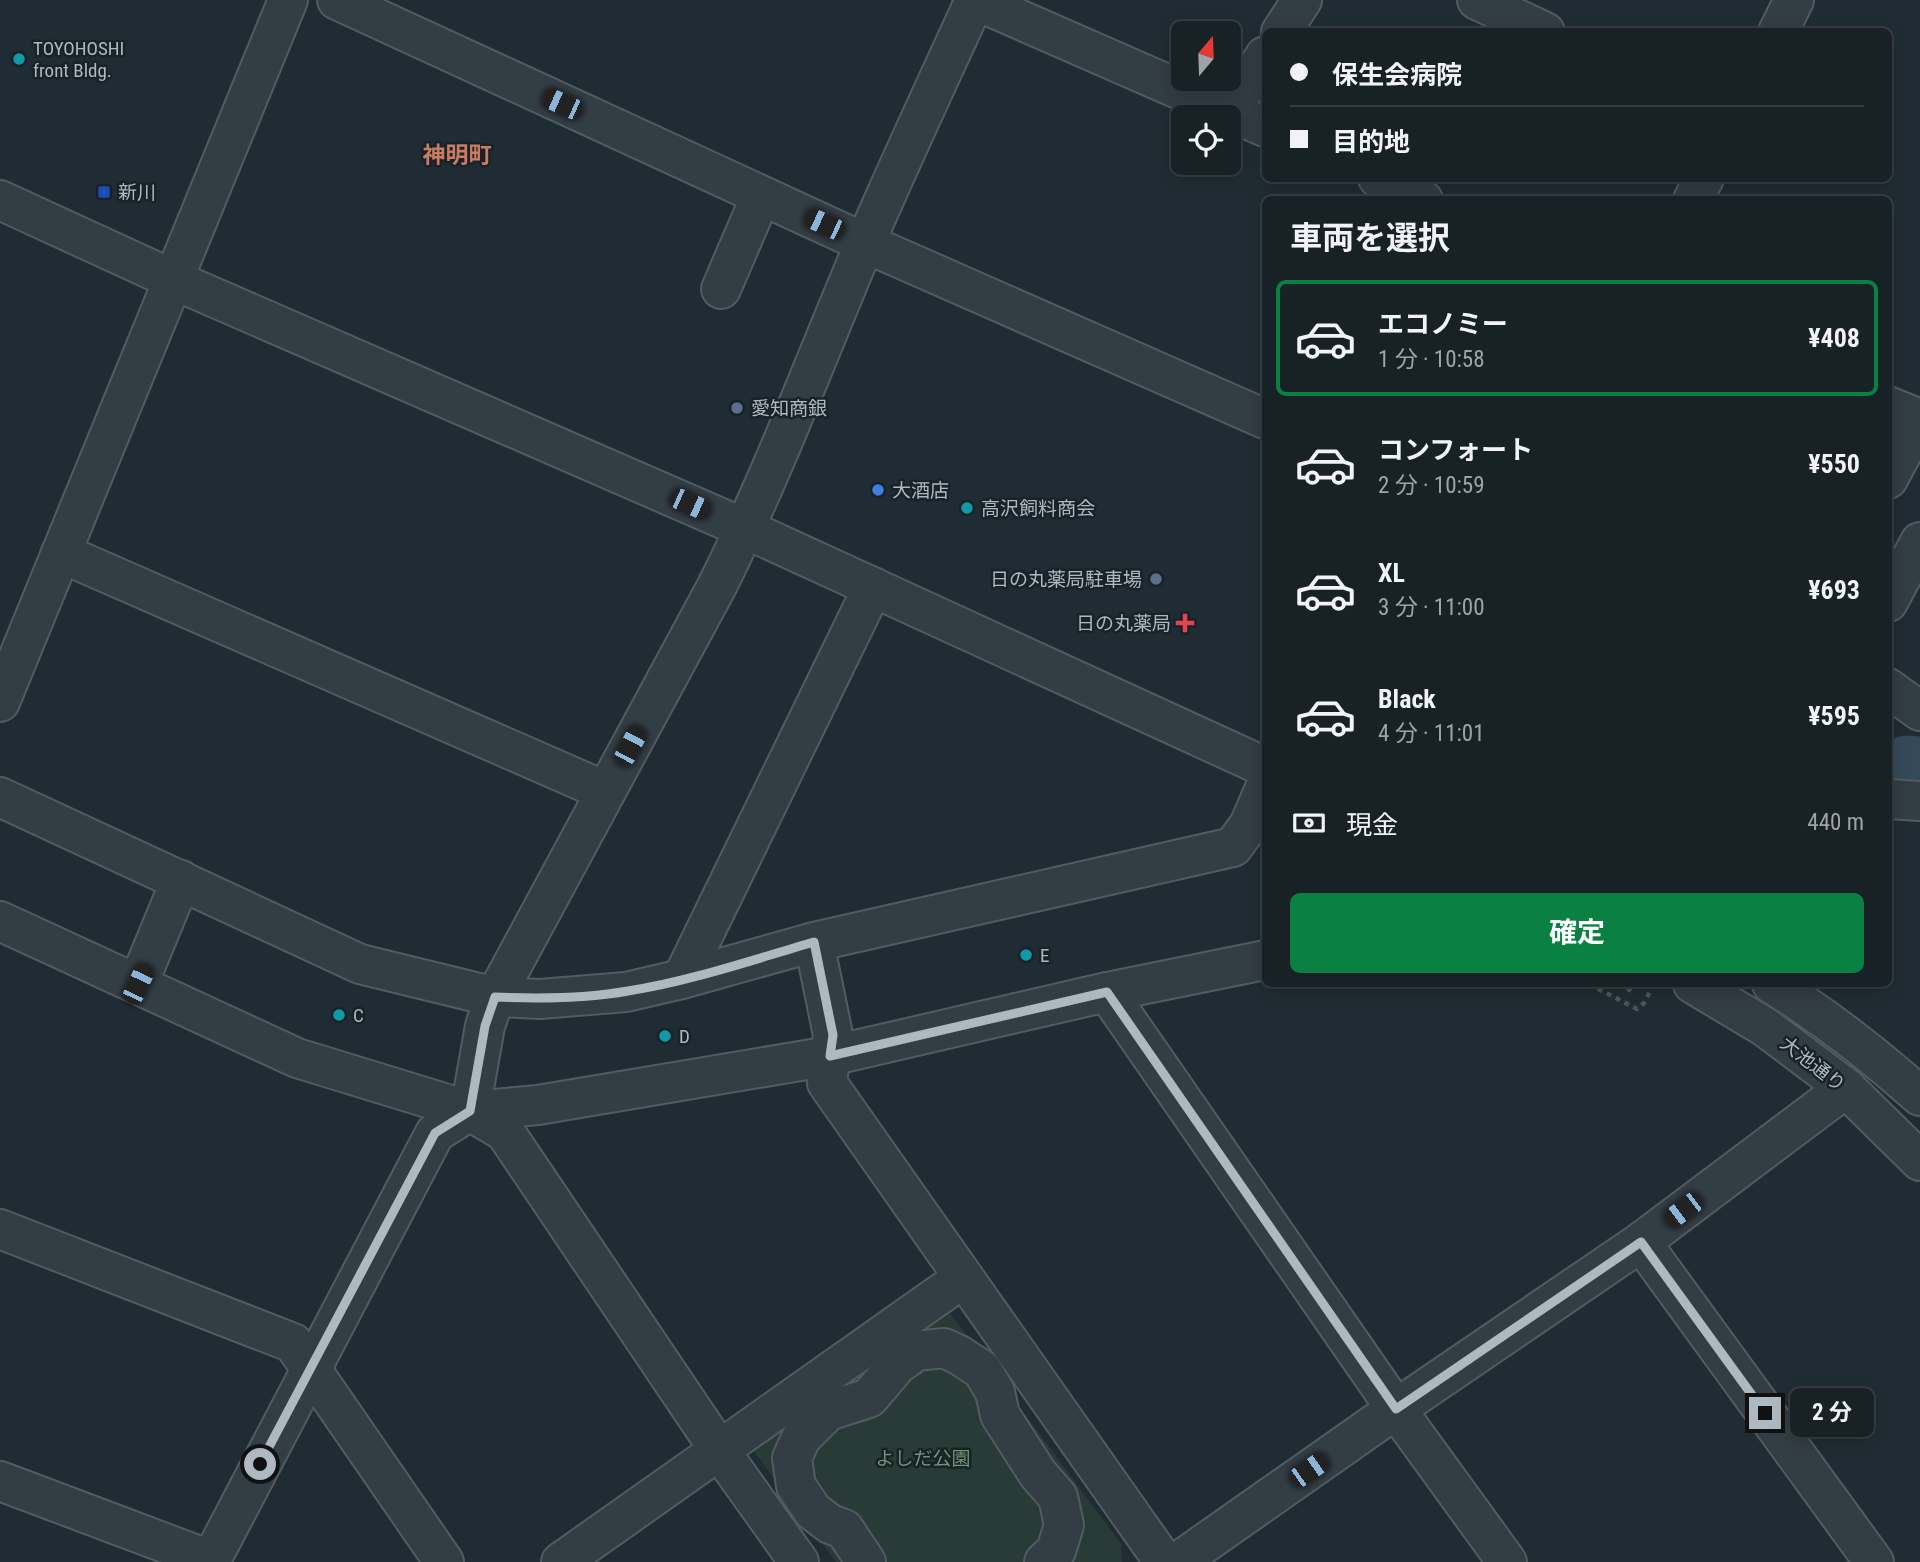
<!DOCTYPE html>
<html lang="ja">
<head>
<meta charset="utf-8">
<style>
	:root { --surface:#182126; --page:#21292e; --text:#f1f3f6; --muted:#9fa3a7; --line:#363e43; --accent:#0b8043 }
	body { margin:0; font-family:"Roboto Condensed","Noto Sans JP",sans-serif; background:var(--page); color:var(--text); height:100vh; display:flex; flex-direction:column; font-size:26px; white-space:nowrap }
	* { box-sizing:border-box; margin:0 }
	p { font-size:23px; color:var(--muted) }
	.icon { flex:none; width:38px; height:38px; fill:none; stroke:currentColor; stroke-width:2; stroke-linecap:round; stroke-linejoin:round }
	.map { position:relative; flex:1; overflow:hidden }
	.drawer { position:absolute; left:1262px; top:196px; width:630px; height:791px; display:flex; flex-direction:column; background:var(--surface); border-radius:10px; box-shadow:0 4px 18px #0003,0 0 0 2px var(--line) }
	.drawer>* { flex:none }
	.top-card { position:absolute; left:1262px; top:28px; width:630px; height:154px; border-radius:10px; box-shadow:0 4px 18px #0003,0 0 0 2px var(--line); display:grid; align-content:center; height:154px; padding:0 28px; background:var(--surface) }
	.needle { width:46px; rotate:19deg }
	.controls { position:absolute; left:1171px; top:21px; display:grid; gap:14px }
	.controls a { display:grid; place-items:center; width:70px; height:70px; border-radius:10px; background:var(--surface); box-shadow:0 4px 18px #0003,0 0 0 2px var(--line); font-size:35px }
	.end { position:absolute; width:32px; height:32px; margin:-16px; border:9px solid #adb8c1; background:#111; box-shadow:0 0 0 4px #111 }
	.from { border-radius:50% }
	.bubble { position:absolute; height:49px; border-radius:10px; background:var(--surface); box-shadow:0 4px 18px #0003,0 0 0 2px var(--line); font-size:23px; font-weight:700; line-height:49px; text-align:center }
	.car { position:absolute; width:21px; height:42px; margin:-21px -10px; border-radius:9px; box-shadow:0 0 5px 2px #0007; background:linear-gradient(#222 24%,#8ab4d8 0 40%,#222 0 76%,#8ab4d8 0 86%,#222 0) }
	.top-card b { display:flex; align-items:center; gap:24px; height:66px; font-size:26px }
	.top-card b+b { border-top:2px solid var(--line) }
	.top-card i { width:18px; height:18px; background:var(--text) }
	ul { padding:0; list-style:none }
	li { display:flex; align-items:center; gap:21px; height:116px; margin:0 14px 10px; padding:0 14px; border:4px solid transparent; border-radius:10px }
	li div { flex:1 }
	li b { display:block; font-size:26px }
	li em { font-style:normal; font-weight:700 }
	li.on { border-color:var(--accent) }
	li>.icon { width:63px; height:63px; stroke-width:1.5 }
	h2 { padding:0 28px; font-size:32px; line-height:84px }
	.pay { display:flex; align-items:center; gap:18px; height:77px; padding:0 28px; font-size:26px }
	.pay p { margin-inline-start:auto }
	.primary-button { display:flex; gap:14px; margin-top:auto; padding:14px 28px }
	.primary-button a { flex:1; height:80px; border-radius:10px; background:var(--accent); color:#fff; font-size:28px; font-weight:700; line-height:80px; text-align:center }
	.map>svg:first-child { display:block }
	.green { fill:#283b37 }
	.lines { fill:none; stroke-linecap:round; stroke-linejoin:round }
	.river { stroke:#354a59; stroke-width:61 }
	.minor-casing { stroke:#515b62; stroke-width:42 }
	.path { stroke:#465857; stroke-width:4.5; stroke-dasharray:5 5; stroke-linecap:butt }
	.minor { stroke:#333d44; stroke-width:38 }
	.route { stroke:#adb8c1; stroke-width:9 }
	.culture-dot { fill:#0f9aa8; stroke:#192228; stroke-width:2.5 }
	.transit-dot { fill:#1a4fb4; stroke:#192228; stroke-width:2.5 }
	.service-dot { fill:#5c6f8a; stroke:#192228; stroke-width:2.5 }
	.shop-dot { fill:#3f7fe0; stroke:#192228; stroke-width:2.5 }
	.health-dot { fill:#e0444e; stroke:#192228; stroke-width:2.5 }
	.labels { text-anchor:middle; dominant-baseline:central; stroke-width:5; stroke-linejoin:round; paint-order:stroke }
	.poi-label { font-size:19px; fill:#adb8c1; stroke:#192228; text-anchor:start }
	.street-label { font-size:19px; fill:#adb8c1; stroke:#192228 }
	.park-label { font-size:19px; fill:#6f9571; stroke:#192228 }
	.quarter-label { font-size:23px; font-weight:bold; fill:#c97c61; stroke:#192228 }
</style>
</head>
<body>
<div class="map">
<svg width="1920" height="1562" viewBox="0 0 1920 1562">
	<rect width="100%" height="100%" fill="#202c33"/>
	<path class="green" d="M950 1313 1121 1544 1122 1562H836L753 1450Z"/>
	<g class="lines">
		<path class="river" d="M1907 766 1920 767"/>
		<defs>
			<g id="minor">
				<path d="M337 0 865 243 1265 419"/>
				<path d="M975 0 1265 127"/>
				<path d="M1477 0 1545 32"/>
				<path d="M1281 32 1302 0"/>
				<path d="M1778 32 1794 0"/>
				<path d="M1230 111 1265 56"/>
				<path d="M1378 178 1423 200"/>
				<path d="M0 200 174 280 746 529 1265 767"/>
				<path d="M1693 200 1704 178"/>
				<path d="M721 289 761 196"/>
				<path d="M1888 406 1920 419"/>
				<path d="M1888 479 1920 420"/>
				<path d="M61 553 605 791"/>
				<path d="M1888 602 1920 542"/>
				<path d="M1888 688 1920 711"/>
				<path d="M0 702 288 0"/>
				<path d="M0 797 360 964 495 997 540 999 626 992 682 979 814 942 1233 847 1249 825 1265 788"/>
				<path d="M1888 799 1920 801"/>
				<path d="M0 921 297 1058 470 1111 538 1105 830 1056 1107 992 1265 960"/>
				<path d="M814 942 833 1035 827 1083 1164 1562"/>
				<path d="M682 979 873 587"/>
				<path d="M138 984 181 880"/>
				<path d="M1693 984 1765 1027 1846 1088 1920 1161"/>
				<path d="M1772 984C1825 1017 1873 1054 1920 1096"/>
				<path d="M1107 992 1396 1409 1507 1562"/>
				<path d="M470 1111 485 1026 495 997 717 586C773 474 816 358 865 243 900 162 938 81 975 0"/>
				<path d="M470 1111 505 1132 720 1451 799 1562"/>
				<path d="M0 1229 293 1343 444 1562"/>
				<path d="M1641 1242 1874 1562"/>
				<path d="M0 1481 210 1560"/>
				<path d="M210 1562 435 1133 470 1111"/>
				<path d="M561 1562 963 1278"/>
				<path d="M866 1562 844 1529 830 1524 813 1511 796 1486 792 1458 801 1438 828 1411 869 1398 897 1365 916 1351 944 1348 959 1355 982 1370 995 1392 1000 1415 1038 1474 1058 1497 1064 1525 1056 1551 1044 1562"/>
				<path d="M1178 1562 1396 1409 1641 1242 1846 1088"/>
			</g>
		</defs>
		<use href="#minor" class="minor-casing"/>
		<g class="path">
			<path d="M1589 984 1637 1009 1644 1003 1654 984"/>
			<path d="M1618 984 1632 991"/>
		</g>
		<use href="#minor" class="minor"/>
	</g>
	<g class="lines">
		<path class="route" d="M260 1464 435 1133 470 1111 485 1026 495 997C539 999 584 999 628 991 691 981 752 960 814 942L833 1035 830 1056 1107 992 1396 1409 1641 1242 1765 1413"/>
	</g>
	<g class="culture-dot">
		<circle cx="19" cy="59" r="7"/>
		<circle cx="967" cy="508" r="7"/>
		<circle cx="1026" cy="955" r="7"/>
		<circle cx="339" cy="1015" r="7"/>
		<circle cx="665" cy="1036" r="7"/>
	</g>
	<rect class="transit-dot" x="97" y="185" width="14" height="14" rx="3.5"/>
	<g class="service-dot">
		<circle cx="737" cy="408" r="7"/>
		<circle cx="1156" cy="579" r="7"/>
	</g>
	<circle class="shop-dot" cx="878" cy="490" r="7"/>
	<path class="health-dot" d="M1181.5 612.5h7v7h7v7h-7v7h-7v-7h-7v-7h7z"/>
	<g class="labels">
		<g class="poi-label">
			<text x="33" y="48">TOYOHOSHI<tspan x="33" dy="22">front Bldg.</tspan></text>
			<text x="118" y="192">新川</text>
			<text x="751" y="408">愛知商銀</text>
			<text x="892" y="490">大酒店</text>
			<text x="981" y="508">高沢飼料商会</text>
			<text x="1142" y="579" text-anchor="end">日の丸薬局駐車場</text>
			<text x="1171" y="623" text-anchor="end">日の丸薬局</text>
			<text x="1040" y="955">E</text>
			<text x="353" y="1015">C</text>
			<text x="679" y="1036">D</text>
		</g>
		<g class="street-label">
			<text transform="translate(1813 1064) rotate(38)">大池通り</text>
		</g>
		<g class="park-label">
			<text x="923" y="1458">よしだ公園</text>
		</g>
		<g class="quarter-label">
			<text x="457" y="155">神明町</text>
		</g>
	</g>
</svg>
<div class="controls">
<a><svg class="needle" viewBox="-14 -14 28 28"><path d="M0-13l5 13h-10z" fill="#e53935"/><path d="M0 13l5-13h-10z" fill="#9fa3a7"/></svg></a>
<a><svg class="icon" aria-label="locate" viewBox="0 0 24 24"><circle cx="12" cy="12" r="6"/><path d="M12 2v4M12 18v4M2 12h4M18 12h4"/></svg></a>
</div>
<i class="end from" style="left:260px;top:1464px"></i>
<i class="end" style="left:1765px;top:1413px"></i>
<div class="bubble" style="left:1790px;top:1388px;width:84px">2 分</div>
<i class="car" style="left:562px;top:104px;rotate:294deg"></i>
<i class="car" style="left:824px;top:224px;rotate:295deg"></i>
<i class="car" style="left:690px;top:504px;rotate:114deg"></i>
<i class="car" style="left:630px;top:746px;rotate:28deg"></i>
<i class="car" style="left:138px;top:984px;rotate:25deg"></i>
<i class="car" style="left:1683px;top:1210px;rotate:233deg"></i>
<i class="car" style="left:1309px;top:1470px;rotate:55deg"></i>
<div class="top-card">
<b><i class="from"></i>保生会病院</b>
<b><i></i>目的地</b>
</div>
<section class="drawer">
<h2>車両を選択</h2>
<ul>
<li class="on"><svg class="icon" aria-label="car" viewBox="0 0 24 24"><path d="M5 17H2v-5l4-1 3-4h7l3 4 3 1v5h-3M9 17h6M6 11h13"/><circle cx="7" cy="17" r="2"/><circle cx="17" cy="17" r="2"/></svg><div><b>エコノミー</b><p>1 分 · 10:58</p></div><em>¥408</em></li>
<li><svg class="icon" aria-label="car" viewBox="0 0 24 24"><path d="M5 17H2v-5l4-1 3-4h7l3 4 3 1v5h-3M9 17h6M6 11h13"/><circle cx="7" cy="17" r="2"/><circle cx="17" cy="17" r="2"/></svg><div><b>コンフォート</b><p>2 分 · 10:59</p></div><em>¥550</em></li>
<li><svg class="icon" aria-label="car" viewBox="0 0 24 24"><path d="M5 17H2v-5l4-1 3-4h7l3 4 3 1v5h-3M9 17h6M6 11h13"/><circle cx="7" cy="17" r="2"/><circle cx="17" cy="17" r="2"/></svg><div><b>XL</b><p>3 分 · 11:00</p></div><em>¥693</em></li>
<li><svg class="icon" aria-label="car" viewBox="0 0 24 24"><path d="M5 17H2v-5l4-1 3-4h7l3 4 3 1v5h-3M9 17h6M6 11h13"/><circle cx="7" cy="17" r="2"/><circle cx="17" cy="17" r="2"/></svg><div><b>Black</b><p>4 分 · 11:01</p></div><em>¥595</em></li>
</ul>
<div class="pay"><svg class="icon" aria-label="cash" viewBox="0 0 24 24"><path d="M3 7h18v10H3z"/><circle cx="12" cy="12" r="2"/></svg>現金<p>440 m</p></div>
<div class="primary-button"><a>確定</a></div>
</section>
</div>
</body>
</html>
